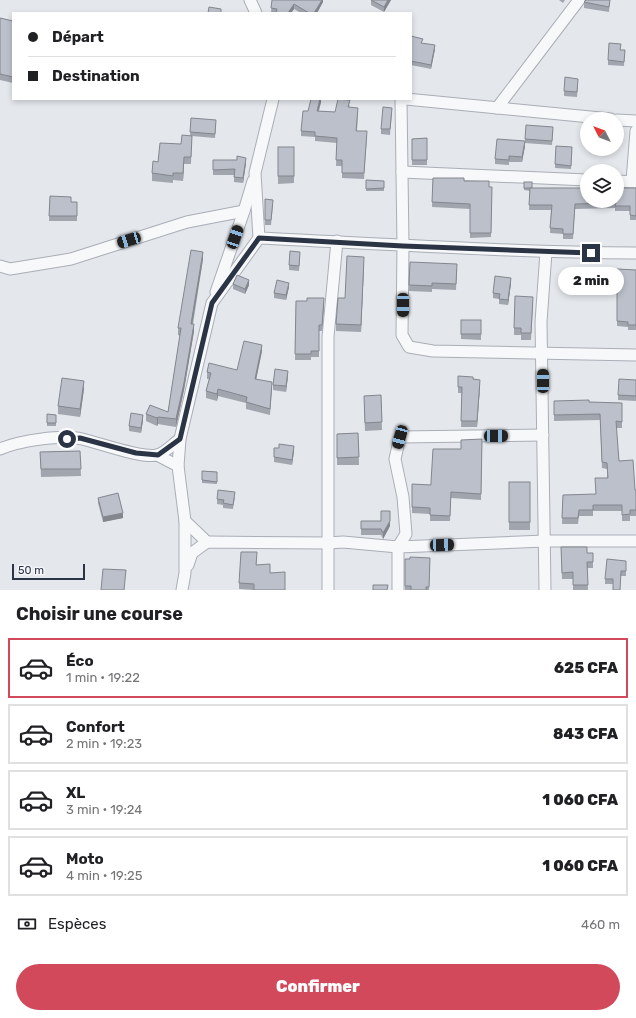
<!DOCTYPE html>
<html lang="fr">
<head>
<meta charset="utf-8">
<style>
	:root { --surface:#fff; --page:#f2f2f2; --text:#202124; --muted:#757577; --line:#e0e0e0; --accent:#d1495b }
	body { margin:0; font-family:Rubik,sans-serif; background:var(--page); color:var(--text); height:100vh; display:flex; flex-direction:column; font-size:15px; white-space:nowrap }
	* { box-sizing:border-box; margin:0 }
	p { font-size:13px; color:var(--muted) }
	.icon { flex:none; width:22px; height:22px; fill:none; stroke:currentColor; stroke-width:2; stroke-linecap:round; stroke-linejoin:round }
	.map { position:relative; height:590px; overflow:hidden }
	.panel { display:flex; flex-direction:column; background:var(--surface); flex:1 }
	.panel>* { flex:none }
	.guide { position:absolute; left:12px; top:12px; width:400px; height:88px; border-radius:0px; box-shadow:0 2px 6px #0003; display:grid; align-content:center; height:88px; padding:0 16px; background:var(--surface) }
	.needle { width:26px; rotate:312deg }
	.buttons { position:absolute; left:580px; top:112px; display:grid; gap:8px }
	.buttons a { display:grid; place-items:center; width:44px; height:44px; border-radius:50%; background:var(--surface); box-shadow:0 2px 6px #0003; font-size:20px }
	.scale { position:absolute; left:12px; bottom:10px; width:73px; box-sizing:border-box; padding-left:4px; border:2px solid #2b3445; border-top:0; font-size:11px; line-height:14px; white-space:nowrap; color:#2b3445; -webkit-text-stroke:3px #f4f6f9; paint-order:stroke }
	.end { position:absolute; width:18px; height:18px; margin:-9px; border:5px solid #2b3445; background:#fff; box-shadow:0 0 0 2px #fff }
	.from { border-radius:50% }
	.bubble { position:absolute; height:28px; border-radius:14px; background:var(--surface); box-shadow:0 2px 6px #0003; font-size:13px; font-weight:800; line-height:28px; text-align:center }
	.car { position:absolute; width:12px; height:24px; margin:-12px -6px; border-radius:5px; box-shadow:0 0 3px 1px #0007; background:linear-gradient(#222 24%,#8ab4d8 0 40%,#222 0 76%,#8ab4d8 0 86%,#222 0) }
	.guide b { display:flex; align-items:center; gap:14px; height:38px; font-size:15px }
	.guide b+b { border-top:1px solid var(--line) }
	.guide i { width:10px; height:10px; background:var(--text) }
	ul { padding:0; list-style:none }
	li { display:flex; align-items:center; gap:12px; height:60px; margin:0 8px 6px; padding:0 8px; border:2px solid var(--line); border-radius:0px }
	li div { flex:1 }
	li b { display:block; font-size:15px }
	li em { font-style:normal; font-weight:800 }
	li.active { border-color:var(--accent) }
	li>.icon { width:36px; height:36px; stroke-width:1.5 }
	h2 { padding:0 16px; font-size:18px; line-height:48px }
	.pay { display:flex; align-items:center; gap:10px; height:44px; padding:0 16px; font-size:15px }
	.pay p { margin-inline-start:auto }
	.cta { display:flex; gap:8px; margin-top:auto; padding:8px 16px }
	.cta a { flex:1; height:46px; border-radius:24px; background:var(--accent); color:#fff; font-size:16px; font-weight:800; line-height:46px; text-align:center }
	.map>svg:first-child { display:block }
	.lines { fill:none; stroke-linecap:round; stroke-linejoin:round }
	.minor-casing { stroke:#a9aeb7; stroke-width:13 }
	.minor { stroke:#f7f8fa; stroke-width:11 }
	.wall { fill:#a1a5ae }
	.shaded-wall { fill:#83868d }
	.building { fill:#bbc0ca; stroke:#83868d }
	.route { stroke:#2b3445; stroke-width:5 }
</style>
</head>
<body>
<div class="map">
<svg width="636" height="590" viewBox="0 0 636 590">
	<rect width="100%" height="100%" fill="#e4e7ec"/>
	<g class="lines">
		<defs>
			<g id="minor">
				<path d="M250 0 256 13"/>
				<path d="M401 99 403 246 402 335 409 347 433 351 636 355"/>
				<path d="M406 99 611 119"/>
				<path d="M497 108 579 0"/>
				<path d="M617 120 636 121"/>
				<path d="M402 172 587 180"/>
				<path d="M617 181 636 182"/>
				<path d="M632 181 636 131"/>
				<path d="M259 238C385 244 510 252 636 253"/>
				<path d="M0 266 10 269 71 259 187 222 244 211"/>
				<path d="M216 292 244 211 253 181"/>
				<path d="M0 449C19 441 62 434 82 439 99 443 143 459 157 455 165 453 174 443 180 439"/>
				<path d="M157 455 178 466"/>
				<path d="M185 521 207 542"/>
				<path d="M188 565 192 553 207 542 328 543 343 542 398 547 545 541H636"/>
				<path d="M182 590 185 573V521L178 466 180 439 212 303 259 238 255 173 273 99"/>
				<path d="M328 590V337L337 241"/>
				<path d="M398 590V547L406 534 403 497 395 459 400 437 543 435"/>
				<path d="M545 590 541 322 546 252"/>
			</g>
		</defs>
		<use href="#minor" class="minor-casing"/>
		<use href="#minor" class="minor"/>
	</g>
	<g class="wall">
		<path d="M272 0H323V2L317 13H301L294 9 291 13H271Z"/>
		<path d="M371 0H391L384 12 371 5Z"/>
		<path d="M559 0H565L563 3Z"/>
		<path d="M610 0 609 12 584 8V2Z"/>
		<path d="M0 18 13 21V83L0 80Z"/>
		<path d="M411 36 422 43 435 49 431 69 411 65Z"/>
		<path d="M621 50H625L624 66 608 65V60Z"/>
		<path d="M578 84 577 97 564 96V91Z"/>
		<path d="M321 99V102L319 111 335 112 350 105 349 107 358 114 357 131 367 136 364 179 342 178V166H336L337 143 315 141V137L301 136V131L308 111Z"/>
		<path d="M392 113 390 135 381 134V129Z"/>
		<path d="M191 118 216 124 215 138 192 136 191 164H184L183 181 173 180V183L152 181V173L158 162 181 144 190 136Z"/>
		<path d="M553 131 552 145 525 143V139Z"/>
		<path d="M427 138V165H412V139Z"/>
		<path d="M525 146 522 162H509V165L495 164V159Z"/>
		<path d="M278 147H294V183L278 184Z"/>
		<path d="M572 147 571 169 555 168V164Z"/>
		<path d="M213 160H237L246 163 243 183 234 182V175H213Z"/>
		<path d="M433 178 464 181 489 187H492L491 237 470 238V209L432 207Z"/>
		<path d="M366 180 384 181V191H366Z"/>
		<path d="M524 188H636V220H630V211H615V208L575 209 573 239H563V234L550 233 551 210H529L530 191 524 190Z"/>
		<path d="M50 196 71 202H77V221H49Z"/>
		<path d="M265 199 273 205 271 225H265Z"/>
		<path d="M300 257 299 271 289 270V265Z"/>
		<path d="M203 259 193 324 194 331 184 390 176 427 158 424 157 426 146 421V414L168 412 180 336 178 335V328Z"/>
		<path d="M410 262 457 270 456 290 432 289V292L409 291Z"/>
		<path d="M364 265 361 332 336 331V324L345 298Z"/>
		<path d="M617 269 636 270V330H628V327L617 326Z"/>
		<path d="M511 283 508 305 499 304V299L493 298V293Z"/>
		<path d="M233 284 249 285 245 294 233 289Z"/>
		<path d="M289 287 286 300 274 298V293Z"/>
		<path d="M296 301 324 304 322 331H319V357H311V360H295Z"/>
		<path d="M533 304 531 340H521V335H514V328Z"/>
		<path d="M461 320H481V340L461 339Z"/>
		<path d="M262 351 256 379 272 389 270 415 246 409V403L218 396 217 401 206 398V391L209 379H207V372L237 370Z"/>
		<path d="M288 376 286 392 273 390V385Z"/>
		<path d="M458 376 473 379 480 386 477 427H461L462 393H458Z"/>
		<path d="M636 380V401L618 400V395Z"/>
		<path d="M84 389 80 417 58 414V406Z"/>
		<path d="M381 395 382 430 365 431 364 404Z"/>
		<path d="M554 401 622 403V428H616L619 461 635 490H636V516H630V521H622V511H593V516H579L578 524H562L563 495H595L607 478V469L602 468 600 420 554 421Z"/>
		<path d="M47 414 56 415V426H47Z"/>
		<path d="M143 420 141 433 129 431V426Z"/>
		<path d="M358 433 359 465H337V434Z"/>
		<path d="M482 439 481 500 451 498 450 521H430V514L412 513V484L431 485Z"/>
		<path d="M274 448 294 451 292 465 274 462Z"/>
		<path d="M80 451 81 476 41 477 40 452Z"/>
		<path d="M202 471 217 472V484L202 483Z"/>
		<rect x="509" y="482" width="21" height="48"/>
		<path d="M235 497 233 509 223 508V505L217 504V499Z"/>
		<path d="M98 498 123 518 103 522 98 503Z"/>
		<path d="M390 511V526L383 539 381 535H361V521H381Z"/>
		<path d="M561 547 587 553H593V568H587L588 590H573V579H562Z"/>
		<path d="M257 558 254 590 239 589V583Z"/>
		<path d="M430 558 429 590H405V559Z"/>
		<path d="M626 566V576H621L613 584H605V579Z"/>
	</g>
	<g class="shaded-wall">
		<path d="M322 0H323V2L317 13H314Z"/>
		<path d="M388 0H391L384 12V7Z"/>
		<path d="M294 4V9L291 13H288Z"/>
		<path d="M435 45V49L431 69V65Z"/>
		<path d="M320 99H321V102L317 116V111Z"/>
		<path d="M525 141V146L522 162V157Z"/>
		<path d="M184 157V164L183 181V173Z"/>
		<path d="M246 158V163L243 183V178Z"/>
		<path d="M203 252V259L191 331V324Z"/>
		<path d="M364 257V265L361 332V325Z"/>
		<path d="M511 278V283L508 305V300Z"/>
		<path d="M249 280V285L245 294V289Z"/>
		<path d="M289 283V287L286 300V295Z"/>
		<path d="M324 298V304L322 331V325Z"/>
		<path d="M194 324V331L184 390 176 427V419Z"/>
		<path d="M262 345V351L255 385V379Z"/>
		<path d="M288 371V376L286 392V386Z"/>
		<path d="M480 380V386L477 427V421Z"/>
		<path d="M84 381V389L80 417V409Z"/>
		<path d="M218 389V396L217 401V394Z"/>
		<path d="M143 415V420L141 433V428Z"/>
		<path d="M158 417V424L157 426V418Z"/>
		<path d="M294 446V451L292 465V460Z"/>
		<path d="M123 513V518L103 522V517Z"/>
		<path d="M390 521V526L383 539V533Z"/>
	</g>
	<g class="building">
		<path d="M272 0H322L314 13H309L294 4 288 13H276L277 9 271 8Z"/>
		<path d="M371 0H388L384 7Z"/>
		<path d="M586 0H610L609 7 584 2Z"/>
		<path d="M209 7 221 9V13H208Z"/>
		<path d="M0 18 13 21V77L0 74Z"/>
		<path d="M411 36 423 39 421 43 435 45 431 65 411 61Z"/>
		<path d="M609 43 621 44 620 50H625L624 62 608 60Z"/>
		<path d="M565 77 578 79 577 92 564 91Z"/>
		<path d="M311 99H320L317 111 335 112 338 99 350 100 348 107 358 108 356 131H367L364 173H342V160H336L337 138 315 136V132L301 131 303 111H308Z"/>
		<path d="M383 107 392 108 390 129H381Z"/>
		<path d="M191 118 216 120 215 134 190 132Z"/>
		<path d="M526 125 553 127 552 141 525 139Z"/>
		<path d="M182 135 192 136 191 157H184L183 173H173V176L152 173 153 161 158 162 160 143 181 144Z"/>
		<path d="M427 138V160H412V139Z"/>
		<path d="M497 139 525 141 522 157 509 156V160L495 159Z"/>
		<path d="M556 146 572 147 571 166 555 164Z"/>
		<rect x="278" y="147" width="16" height="29"/>
		<path d="M237 156 246 158 243 178 234 177 235 169 213 170V160H237Z"/>
		<path d="M433 178H464V181H489V187H492L491 233H470V204L432 202Z"/>
		<path d="M366 180 384 181V188L366 189Z"/>
		<rect x="524" y="182" width="8" height="6"/>
		<path d="M530 188H587V201H617V188H636V216L630 215V206H615L616 203 575 204 573 234H563V229L550 228 552 205H529Z"/>
		<path d="M50 196 71 197V202H77V216H49Z"/>
		<path d="M265 199 273 200 271 220H265Z"/>
		<path d="M191 250 203 252 191 324H194L184 383 176 419 158 417 157 418 146 414 150 405 168 412 181 328H178Z"/>
		<path d="M290 251 300 252 299 266 289 265Z"/>
		<path d="M347 256 364 257 361 325 336 324 338 298H345Z"/>
		<path d="M410 262 457 264 456 284 432 283V286L409 285Z"/>
		<path d="M617 269 636 270V325H628V322L617 321Z"/>
		<path d="M237 275 249 280 245 289 233 284Z"/>
		<path d="M495 276 511 278 508 300 499 299 500 294 493 293Z"/>
		<path d="M277 280 289 283 286 295 274 293Z"/>
		<path d="M515 296 533 297 531 333H521V328H514Z"/>
		<path d="M307 298H324L322 325H319V351H311V354H295L296 301H307Z"/>
		<rect x="461" y="320" width="20" height="14"/>
		<path d="M244 341 262 345 255 379 272 382 270 409 246 402 247 397 218 389 217 394 206 391 211 373 207 372 209 363 237 370Z"/>
		<path d="M275 369 288 371 286 386 273 385Z"/>
		<path d="M458 376 473 377V379L480 380 477 421H461L462 387H458Z"/>
		<path d="M62 378 84 381 80 409 58 406Z"/>
		<path d="M619 379 636 380V396L618 395Z"/>
		<path d="M381 395 382 422 365 423 364 396Z"/>
		<path d="M589 400V402L622 403V422L616 421 619 461 633 460 635 490H636V510H630V514L622 515V505H593V510H579L578 518H562L563 495 596 494 595 478H608L607 463 602 462 600 414 554 415V401Z"/>
		<path d="M131 413 143 415 141 428 129 426Z"/>
		<path d="M47 414 56 415V423H47Z"/>
		<path d="M358 433 359 457 337 458V434Z"/>
		<path d="M482 439 481 494 451 492 450 516 430 515V508L412 507V484L431 485V482L433 449H461V440Z"/>
		<path d="M279 444 294 446 292 460 274 457V448H279Z"/>
		<path d="M80 451 81 469H41L40 452Z"/>
		<path d="M202 471 217 472V482L202 480Z"/>
		<rect x="509" y="482" width="21" height="40"/>
		<path d="M218 490 235 492 233 505 223 503 224 500 217 499Z"/>
		<path d="M118 493 123 513 103 517 98 498Z"/>
		<path d="M381 511H390V521L383 533 381 529H361V521H381Z"/>
		<path d="M561 547H587V553H593V562H587L588 585H573V572L562 573Z"/>
		<path d="M241 552H257L256 565 270 564V573L285 572V590H254V584L239 583Z"/>
		<path d="M410 557 430 558 429 587H426V590H411V586H405V559H410Z"/>
		<path d="M607 559 626 561V571H621L620 590H613V579H605Z"/>
		<path d="M103 569 126 570 124 590H101Z"/>
		<path d="M373 585H388L387 590H373Z"/>
	</g>
	<g class="lines">
		<path class="route" d="M67 439 80 438 136 453 158 455 180 439 212 303 259 238 403 246 591 253"/>
	</g>
</svg>
<div class="buttons">
<a><svg class="needle" viewBox="-14 -14 28 28"><path d="M0-13l5 13h-10z" fill="#e53935"/><path d="M0 13l5-13h-10z" fill="#757577"/></svg></a>
<a><svg class="icon" aria-label="layers" viewBox="0 0 24 24"><path d="M12 4l9 5-9 5-9-5zM3 14l9 5 9-5"/></svg></a>
</div>
<div class="scale">50 m</div>
<i class="end from" style="left:67px;top:439px"></i>
<i class="end" style="left:591px;top:253px"></i>
<div class="bubble" style="left:558px;top:267px;width:66px">2 min</div>
<i class="car" style="left:235px;top:237px;rotate:19deg"></i>
<i class="car" style="left:129px;top:240px;rotate:253deg"></i>
<i class="car" style="left:403px;top:305px;rotate:180deg"></i>
<i class="car" style="left:543px;top:381px;rotate:0deg"></i>
<i class="car" style="left:496px;top:436px;rotate:89deg"></i>
<i class="car" style="left:400px;top:437px;rotate:195deg"></i>
<i class="car" style="left:442px;top:545px;rotate:88deg"></i>
<div class="guide">
<b><i class="from"></i>Départ</b>
<b><i></i>Destination</b>
</div>
</div>
<section class="panel">
<h2>Choisir une course</h2>
<ul>
<li class="active"><svg class="icon" aria-label="car" viewBox="0 0 24 24"><path d="M5 17H2v-5l4-1 3-4h7l3 4 3 1v5h-3M9 17h6M6 11h13"/><circle cx="7" cy="17" r="2"/><circle cx="17" cy="17" r="2"/></svg><div><b>Éco</b><p>1 min · 19:22</p></div><em>625 CFA</em></li>
<li><svg class="icon" aria-label="car" viewBox="0 0 24 24"><path d="M5 17H2v-5l4-1 3-4h7l3 4 3 1v5h-3M9 17h6M6 11h13"/><circle cx="7" cy="17" r="2"/><circle cx="17" cy="17" r="2"/></svg><div><b>Confort</b><p>2 min · 19:23</p></div><em>843 CFA</em></li>
<li><svg class="icon" aria-label="car" viewBox="0 0 24 24"><path d="M5 17H2v-5l4-1 3-4h7l3 4 3 1v5h-3M9 17h6M6 11h13"/><circle cx="7" cy="17" r="2"/><circle cx="17" cy="17" r="2"/></svg><div><b>XL</b><p>3 min · 19:24</p></div><em>1 060 CFA</em></li>
<li><svg class="icon" aria-label="car" viewBox="0 0 24 24"><path d="M5 17H2v-5l4-1 3-4h7l3 4 3 1v5h-3M9 17h6M6 11h13"/><circle cx="7" cy="17" r="2"/><circle cx="17" cy="17" r="2"/></svg><div><b>Moto</b><p>4 min · 19:25</p></div><em>1 060 CFA</em></li>
</ul>
<div class="pay"><svg class="icon" aria-label="cash" viewBox="0 0 24 24"><path d="M3 7h18v10H3z"/><circle cx="12" cy="12" r="2"/></svg>Espèces<p>460 m</p></div>
<div class="cta"><a>Confirmer</a></div>
</section>
</body>
</html>
